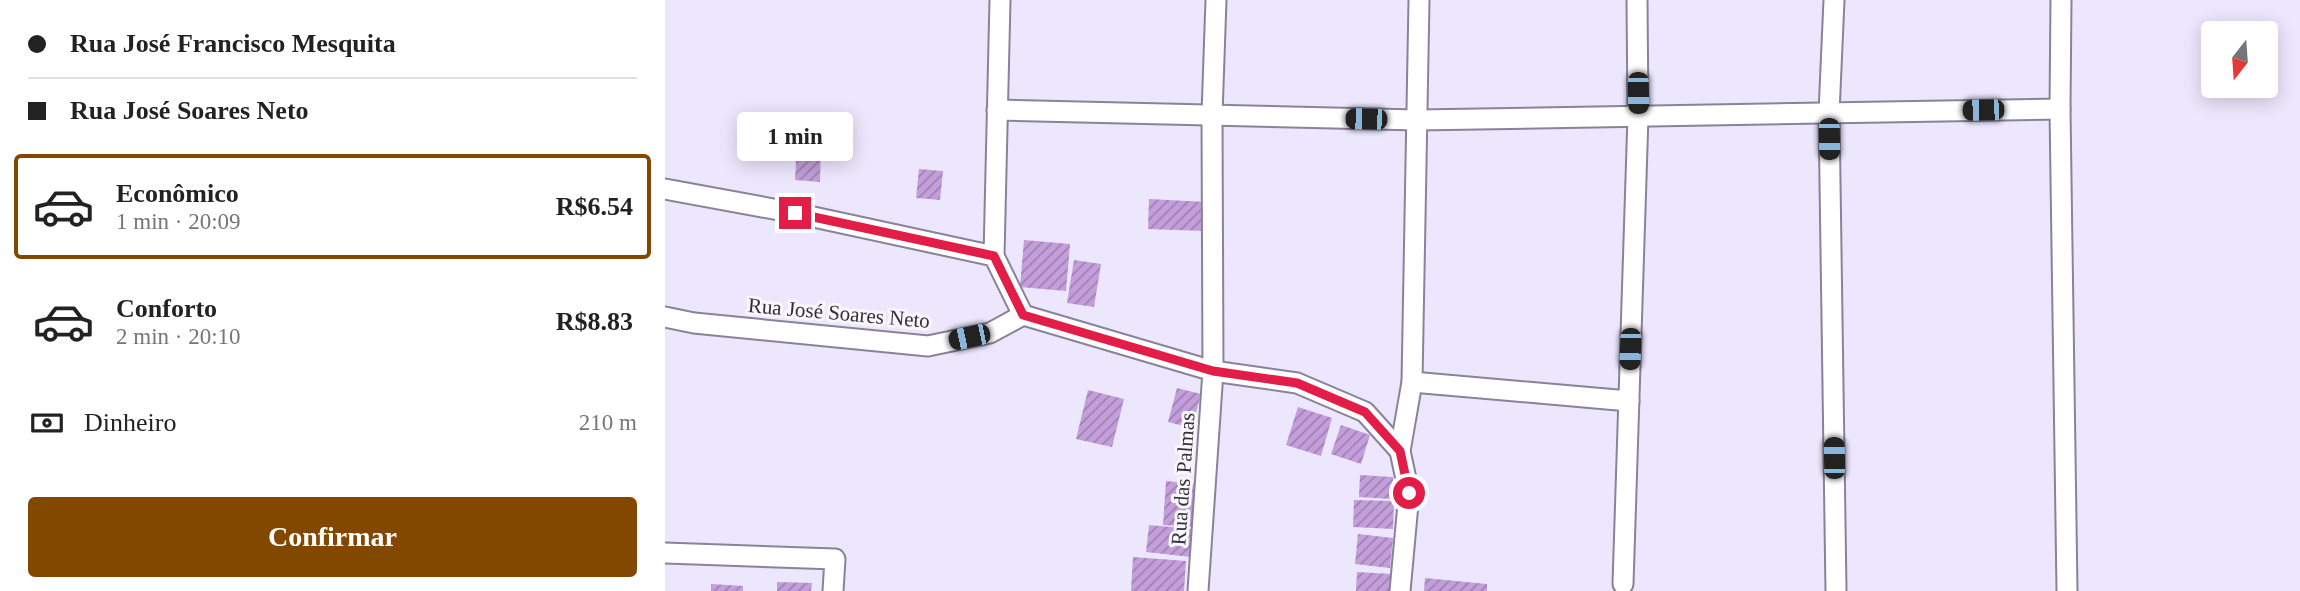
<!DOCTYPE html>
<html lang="pt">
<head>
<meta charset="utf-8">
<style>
	:root { --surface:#fff; --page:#f2f2f2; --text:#222; --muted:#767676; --line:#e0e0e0; --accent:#834800 }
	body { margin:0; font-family:Georgia,serif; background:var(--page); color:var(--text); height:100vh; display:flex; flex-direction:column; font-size:26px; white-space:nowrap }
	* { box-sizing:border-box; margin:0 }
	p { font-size:23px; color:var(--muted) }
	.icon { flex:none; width:38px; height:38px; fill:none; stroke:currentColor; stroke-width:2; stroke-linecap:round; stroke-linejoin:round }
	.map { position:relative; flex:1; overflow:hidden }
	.side { display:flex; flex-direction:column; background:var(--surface); width:665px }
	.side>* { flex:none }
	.guide { display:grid; align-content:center; height:154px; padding:0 28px; background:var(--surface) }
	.needle { width:46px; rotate:197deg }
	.buttons { position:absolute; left:1536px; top:21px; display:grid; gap:14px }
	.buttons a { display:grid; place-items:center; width:77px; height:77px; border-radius:7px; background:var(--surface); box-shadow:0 4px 18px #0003; font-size:35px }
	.end { position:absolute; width:32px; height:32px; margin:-16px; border:9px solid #e11d48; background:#fff; box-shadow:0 0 0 4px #fff }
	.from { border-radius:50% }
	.bubble { position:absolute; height:49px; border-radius:7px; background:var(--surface); box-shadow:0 4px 18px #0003; font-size:23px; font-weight:700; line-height:49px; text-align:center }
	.car { position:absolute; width:21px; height:42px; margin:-21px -10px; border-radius:9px; box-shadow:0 0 5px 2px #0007; background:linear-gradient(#222 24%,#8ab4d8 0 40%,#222 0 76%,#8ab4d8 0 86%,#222 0) }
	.guide b { display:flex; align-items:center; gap:24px; height:66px; font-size:26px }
	.guide b+b { border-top:2px solid var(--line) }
	.guide i { width:18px; height:18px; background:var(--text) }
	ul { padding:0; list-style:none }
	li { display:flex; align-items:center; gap:21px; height:105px; margin:0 14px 10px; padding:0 14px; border:4px solid transparent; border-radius:7px }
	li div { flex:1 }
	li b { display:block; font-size:26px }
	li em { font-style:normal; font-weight:700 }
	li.current { border-color:var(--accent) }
	li>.icon { width:63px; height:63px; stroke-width:1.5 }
	.pay { display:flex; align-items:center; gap:18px; height:77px; padding:0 28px; font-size:26px }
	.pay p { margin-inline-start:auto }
	.action { display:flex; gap:14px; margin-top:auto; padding:14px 28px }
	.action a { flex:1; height:80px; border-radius:7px; background:var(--accent); color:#fff; font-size:28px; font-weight:700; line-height:80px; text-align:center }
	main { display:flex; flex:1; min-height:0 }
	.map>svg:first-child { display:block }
	.building { fill:url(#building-hatch) }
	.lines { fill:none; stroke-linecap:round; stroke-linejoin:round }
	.street-casing { stroke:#898397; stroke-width:23 }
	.street { stroke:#fff; stroke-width:19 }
	.route { stroke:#e11d48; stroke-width:9 }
	.labels { text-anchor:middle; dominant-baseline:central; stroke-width:6; stroke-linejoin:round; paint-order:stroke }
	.street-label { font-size:21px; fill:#312f38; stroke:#f9f7fc }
</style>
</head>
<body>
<main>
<section class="side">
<div class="guide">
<b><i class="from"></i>Rua José Francisco Mesquita</b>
<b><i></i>Rua José Soares Neto</b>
</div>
<ul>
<li class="current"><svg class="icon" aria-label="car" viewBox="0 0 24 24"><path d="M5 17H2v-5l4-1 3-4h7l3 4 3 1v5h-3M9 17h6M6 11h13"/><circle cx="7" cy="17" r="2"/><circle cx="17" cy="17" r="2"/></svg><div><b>Econômico</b><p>1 min · 20:09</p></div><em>R$6.54</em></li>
<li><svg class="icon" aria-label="car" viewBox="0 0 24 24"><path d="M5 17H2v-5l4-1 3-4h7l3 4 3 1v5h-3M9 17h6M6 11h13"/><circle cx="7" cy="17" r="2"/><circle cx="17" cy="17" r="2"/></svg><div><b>Conforto</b><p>2 min · 20:10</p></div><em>R$8.83</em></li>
</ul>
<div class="pay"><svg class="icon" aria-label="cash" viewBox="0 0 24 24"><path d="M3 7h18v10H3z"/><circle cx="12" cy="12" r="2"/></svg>Dinheiro<p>210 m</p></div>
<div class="action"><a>Confirmar</a></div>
</section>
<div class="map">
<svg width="1635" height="591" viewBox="0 0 1635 591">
	<defs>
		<pattern id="building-hatch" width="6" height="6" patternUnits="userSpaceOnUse" patternTransform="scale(1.75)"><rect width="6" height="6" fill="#c39eda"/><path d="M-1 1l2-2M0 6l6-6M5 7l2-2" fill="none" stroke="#9f81b2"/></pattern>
	</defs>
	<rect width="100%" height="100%" fill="#ede7fd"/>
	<g class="building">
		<path d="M132 143 156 144 155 182 130 180Z"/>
		<path d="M254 169 278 171 275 200 251 198Z"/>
		<path d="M484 199 541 202 540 231 483 229Z"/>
		<path d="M359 240 405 244 401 291 355 287Z"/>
		<path d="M409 260 436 264 429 307 402 303Z"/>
		<path d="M512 388 536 394 527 428 503 422Z"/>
		<path d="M423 390 459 399 447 447 411 439Z"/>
		<path d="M633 407 667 418 656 456 621 445Z"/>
		<path d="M676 425 705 435 696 464 666 454Z"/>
		<path d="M695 475 728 477 727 499 694 497Z"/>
		<path d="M501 481 533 484 530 527 498 525Z"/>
		<path d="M689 500 729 501 728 529 688 527Z"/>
		<path d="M484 525 528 529 526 557 481 552Z"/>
		<path d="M693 534 728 538 725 568 690 564Z"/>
		<path d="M468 557 521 561 519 591H466Z"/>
		<path d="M692 572 726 574 725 591H691Z"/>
		<path d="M760 578 822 584V591H759Z"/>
		<path d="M112 582 147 583 146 591H112Z"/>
		<path d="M46 584 78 586V591H46Z"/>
	</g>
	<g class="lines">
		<defs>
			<g id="street">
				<path d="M1169 0 1164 113 1171 591"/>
				<path d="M1396 0 1395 109 1402 591"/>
				<path d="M332 110 752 120 1395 109"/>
				<path d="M0 189 130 213 329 256 358 315"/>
				<path d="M329 256 335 0"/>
				<path d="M358 315 548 371 632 383 700 412 735 451 744 493 735 591"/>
				<path d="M0 317 29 323 263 346 325 333 358 315"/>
				<path d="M747 382 964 401"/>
				<path d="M735 451 747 382 754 0"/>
				<path d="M0 553 170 559 168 591"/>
				<path d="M958 584 973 116 972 0"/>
				<path d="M533 591 548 371 547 115 551 0"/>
			</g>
		</defs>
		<use href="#street" class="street-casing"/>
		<use href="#street" class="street"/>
	</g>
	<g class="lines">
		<path class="route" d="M130 213 329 256 358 315 548 371 632 383 700 412 735 451 744 493"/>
	</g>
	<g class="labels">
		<g class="street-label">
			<text transform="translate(174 313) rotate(5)">Rua José Soares Neto</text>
			<text transform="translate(518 479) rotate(-86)">Rua das Palmas</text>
		</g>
	</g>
</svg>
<div class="buttons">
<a><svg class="needle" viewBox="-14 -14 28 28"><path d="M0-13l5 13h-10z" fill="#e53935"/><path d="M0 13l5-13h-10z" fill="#767676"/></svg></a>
</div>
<i class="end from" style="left:744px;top:493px"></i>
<i class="end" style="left:130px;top:213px"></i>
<div class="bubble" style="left:72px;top:112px;width:116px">1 min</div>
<i class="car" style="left:973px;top:93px;rotate:179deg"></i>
<i class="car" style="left:1318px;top:110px;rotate:269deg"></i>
<i class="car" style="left:701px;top:119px;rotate:271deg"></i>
<i class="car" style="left:1164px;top:139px;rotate:179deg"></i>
<i class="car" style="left:304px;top:337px;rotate:258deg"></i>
<i class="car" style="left:965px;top:349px;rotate:182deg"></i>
<i class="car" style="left:1169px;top:458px;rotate:359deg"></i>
</div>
</main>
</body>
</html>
